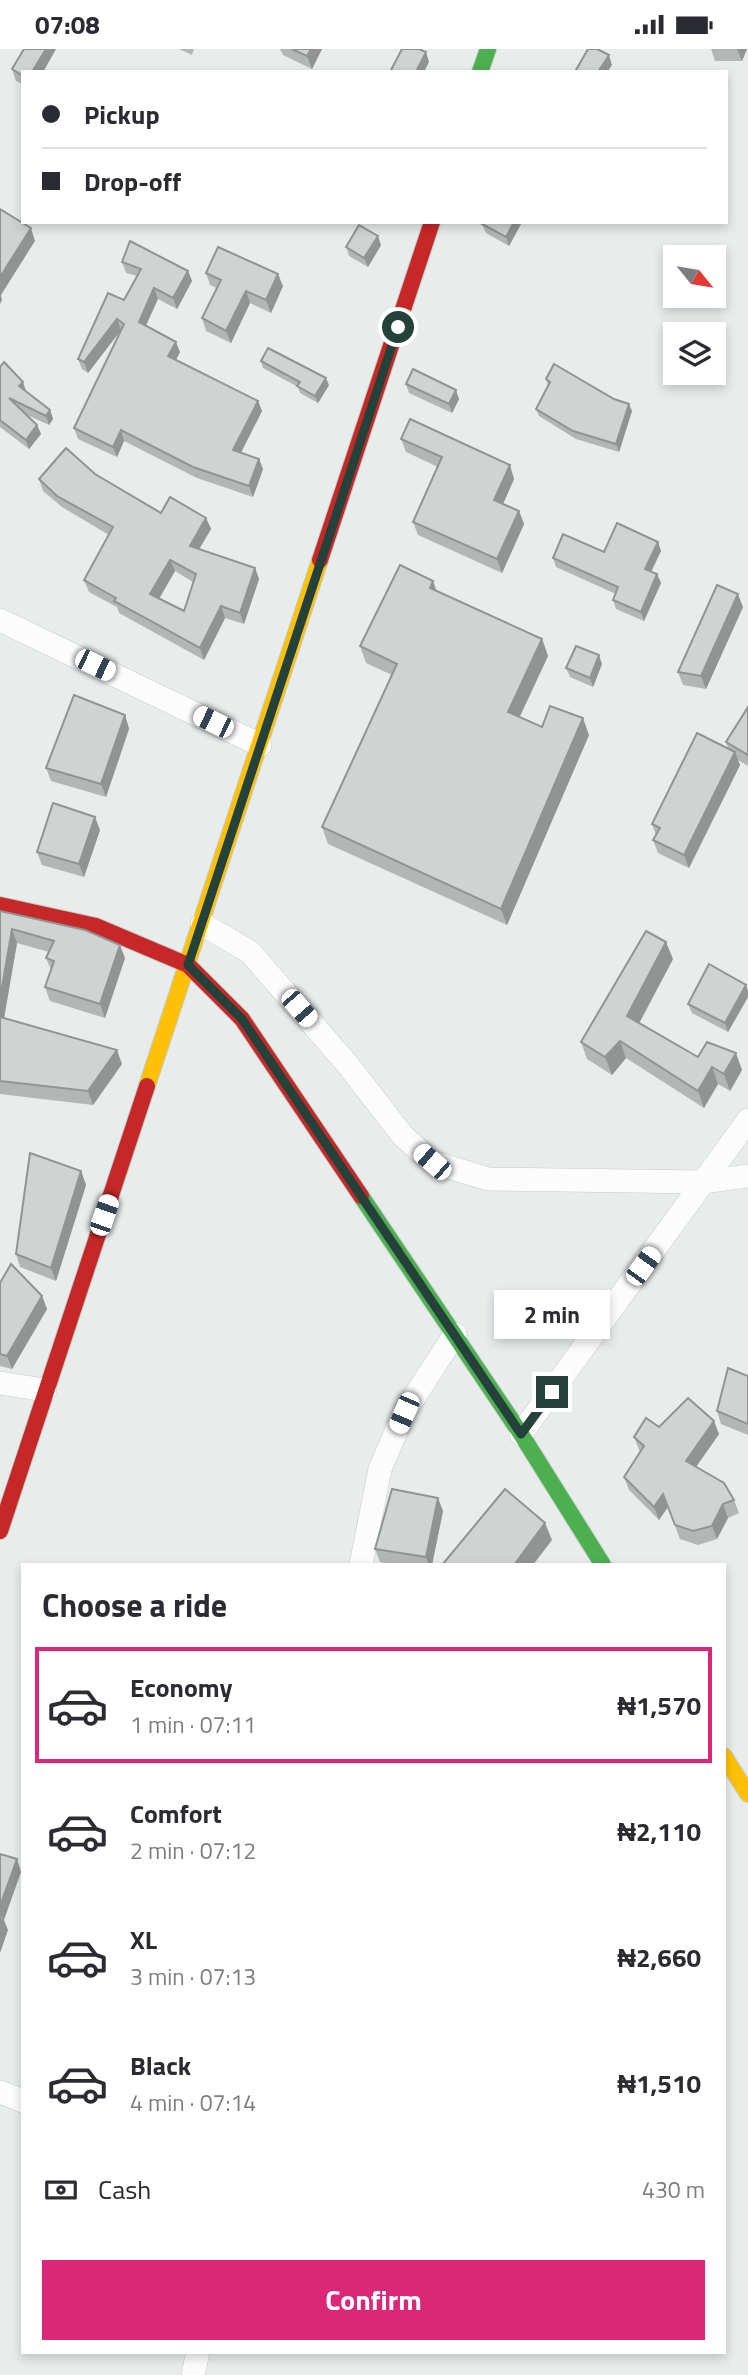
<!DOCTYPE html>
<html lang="en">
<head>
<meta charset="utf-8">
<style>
	:root { --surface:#fff; --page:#f2f2f3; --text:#2b2b33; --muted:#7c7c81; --line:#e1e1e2; --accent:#db2777 }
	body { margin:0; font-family:"Titillium Web",sans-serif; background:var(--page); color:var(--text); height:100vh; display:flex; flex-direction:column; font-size:26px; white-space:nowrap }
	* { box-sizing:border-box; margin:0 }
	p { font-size:23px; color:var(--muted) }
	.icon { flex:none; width:38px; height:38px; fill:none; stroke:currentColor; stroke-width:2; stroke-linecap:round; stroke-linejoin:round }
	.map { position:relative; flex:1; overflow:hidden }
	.details { position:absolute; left:21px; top:1514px; width:705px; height:791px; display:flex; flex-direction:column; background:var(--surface); border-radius:0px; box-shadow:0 4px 10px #0003 }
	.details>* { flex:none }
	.top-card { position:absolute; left:21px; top:21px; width:707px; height:154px; border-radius:0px; box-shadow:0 4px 10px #0003; display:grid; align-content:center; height:154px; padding:0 21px; background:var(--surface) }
	.needle { width:46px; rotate:120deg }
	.tools { position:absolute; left:663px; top:196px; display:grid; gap:14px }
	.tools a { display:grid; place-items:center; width:63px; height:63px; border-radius:0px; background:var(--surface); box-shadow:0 4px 10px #0003; font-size:35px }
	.end { position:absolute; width:32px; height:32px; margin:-16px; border:9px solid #24423a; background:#fff; box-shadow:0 0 0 4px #fff }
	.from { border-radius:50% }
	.bubble { position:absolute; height:49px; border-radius:0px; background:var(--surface); box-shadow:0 4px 10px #0003; font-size:23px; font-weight:700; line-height:49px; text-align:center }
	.car { position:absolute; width:21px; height:42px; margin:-21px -10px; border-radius:9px; box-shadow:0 0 5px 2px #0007; background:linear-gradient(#fff 24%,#345 0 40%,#fff 0 76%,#345 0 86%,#fff 0) }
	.top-card b { display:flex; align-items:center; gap:24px; height:66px; font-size:26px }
	.top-card b+b { border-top:2px solid var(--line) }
	.top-card i { width:18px; height:18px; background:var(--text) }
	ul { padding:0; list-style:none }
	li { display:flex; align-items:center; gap:21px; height:116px; margin:0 14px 10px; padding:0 7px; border:4px solid transparent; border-radius:0px }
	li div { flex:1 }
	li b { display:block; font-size:26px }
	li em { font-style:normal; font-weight:700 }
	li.current { border-color:var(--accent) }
	li>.icon { width:63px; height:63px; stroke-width:1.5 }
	h2 { padding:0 21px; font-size:32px; line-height:84px }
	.pay { display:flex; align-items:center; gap:18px; height:77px; padding:0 21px; font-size:26px }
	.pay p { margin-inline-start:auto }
	.button { display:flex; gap:14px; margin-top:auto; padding:14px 21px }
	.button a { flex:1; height:80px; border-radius:0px; background:var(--accent); color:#fff; font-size:28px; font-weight:700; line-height:80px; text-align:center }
	.status { display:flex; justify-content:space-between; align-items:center; height:49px; padding:0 35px; background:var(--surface); direction:ltr }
	.status svg { height:19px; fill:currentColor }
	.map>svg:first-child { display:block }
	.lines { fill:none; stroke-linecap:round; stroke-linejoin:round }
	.street-casing { stroke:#c5cac8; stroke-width:24 }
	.fast-casing { stroke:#c3cbc8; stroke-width:18 }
	.slow-casing { stroke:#c3cbc8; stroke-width:18 }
	.jam-casing { stroke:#c3cbc8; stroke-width:18 }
	.street { stroke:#fcfcfc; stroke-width:23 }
	.fast { stroke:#4caf50; stroke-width:16 }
	.slow { stroke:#ffc107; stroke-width:16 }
	.jam { stroke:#c62828; stroke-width:16 }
	.wall { fill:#b2b6b5; fill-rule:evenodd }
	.shaded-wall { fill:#919493 }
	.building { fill:#cfd4d2; stroke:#919493; stroke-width:2; fill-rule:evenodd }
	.route { stroke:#24423a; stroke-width:9 }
</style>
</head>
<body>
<div class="status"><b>07:08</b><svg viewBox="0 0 49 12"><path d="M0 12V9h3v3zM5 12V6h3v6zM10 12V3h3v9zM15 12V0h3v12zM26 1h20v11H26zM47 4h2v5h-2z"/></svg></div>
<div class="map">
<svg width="748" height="2326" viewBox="0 0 748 2326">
	<rect width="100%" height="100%" fill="#e8edeb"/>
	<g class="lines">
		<defs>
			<g id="street">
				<path d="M0 571 260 696"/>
				<path d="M202 875 250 903 348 1016 403 1087 432 1113 488 1130 703 1133 748 1127"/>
				<path d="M0 1334 45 1341"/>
				<path d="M521 1385 748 1071"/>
				<path d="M361 1516 380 1420 404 1364 455 1285"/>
				<path d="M0 2043 23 2052"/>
				<path d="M193 2326 198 2303"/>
			</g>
			<g id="fast">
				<path d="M480 23 488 0"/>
				<path d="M361 1147 521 1385 603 1516"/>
			</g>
			<g id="slow">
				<path d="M147 1037 320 511"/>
				<path d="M724 1707 748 1745"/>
			</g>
			<g id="jam">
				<path d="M320 511 432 173"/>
				<path d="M0 856 96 877 188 916 242 970 361 1147"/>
				<path d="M0 1482 147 1037"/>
			</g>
		</defs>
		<use href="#street" class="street-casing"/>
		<use href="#fast" class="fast-casing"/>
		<use href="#slow" class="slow-casing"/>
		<use href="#jam" class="jam-casing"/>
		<use href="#street" class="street"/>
		<use href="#fast" class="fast"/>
		<use href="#slow" class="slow"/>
		<use href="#jam" class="jam"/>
	</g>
	<g class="wall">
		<path d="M56 0 43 23H23V35L16 32 12 20Z"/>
		<path d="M179 0H194L192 6Z"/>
		<path d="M280 0H322L312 20 283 6Z"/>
		<path d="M711 0H747L742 12H715Z"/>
		<path d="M483 173H522L509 197 486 184 482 175Z"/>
		<path d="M381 196 368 218 349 207 346 198Z"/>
		<path d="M122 213 188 222 192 232 177 260 158 250 146 276 180 303 176 311 258 352 262 362 241 404 259 410 263 420 253 448 197 429 124 392 117 408 78 390 74 379 121 281 88 324 82 320 78 310 124 251 137 227 126 224Z"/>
		<path d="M206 224 283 237 271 264 250 254 231 294 206 282 202 269 217 239 210 236Z"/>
		<path d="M261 312 329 336 318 354 300 344 298 338 263 319Z"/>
		<path d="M0 318 26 342 50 361 53 370 49 376 25 365 37 376 41 385 29 400 0 378Z"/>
		<path d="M546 330 614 350 632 362 619 403 576 390 539 367 536 360 548 336Z"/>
		<path d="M406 335 459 350 452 364 409 344Z"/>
		<path d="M401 390 514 430 503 455 519 462 524 475 502 524 418 486 413 473 438 418 406 403Z"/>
		<path d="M95 425 161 464 206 469 211 480 199 500 255 519 259 530 244 575 225 569 204 611 119 564 117 558 89 543 84 531 109 486 62 458 43 442 39 430ZM175 522 193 533 184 562 159 549Z"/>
		<path d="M658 493 661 502 651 523 657 525 661 534 644 572 616 560 613 551 616 545 556 518 553 509 604 503Z"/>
		<path d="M436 542 542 590 548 607 520 668 542 678 589 686 507 876 328 795 322 778 392 626 366 614 360 597Z"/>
		<path d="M743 558 706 640 683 636 678 623Z"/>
		<path d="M602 615 593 638 570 628 566 619Z"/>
		<path d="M748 658V717L738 711 740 716 689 819 658 804 653 791 656 786 652 775 728 699 726 693Z"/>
		<path d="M125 666 129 680 106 748 51 732 46 719Z"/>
		<path d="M100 781 84 828 42 816 37 803Z"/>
		<path d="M0 862 125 909 105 969 50 952 45 938 51 921 46 909 49 903 17 894 4 969 122 1015 93 1056 0 1045Z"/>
		<path d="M673 910 639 974 698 1008 742 1021 730 1042 718 1035 704 1059 626 1009 612 1026 587 1010 581 993Z"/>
		<path d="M746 936 748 942V948L728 983 692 964 688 955Z"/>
		<path d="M81 1122 86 1136 56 1232 20 1218 16 1205Z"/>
		<path d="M0 1234 42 1247 47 1260 12 1320 0 1317Z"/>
		<path d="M748 1327V1386L721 1375 717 1362Z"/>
		<path d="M659 1378 719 1385 696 1418 734 1451 739 1464 728 1469 717 1490 698 1496 680 1490 668 1458 659 1471 629 1441 624 1428 640 1403 634 1388Z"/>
		<path d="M443 1462 432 1516H394L380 1513 375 1500Z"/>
	</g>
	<g class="shaded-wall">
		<path d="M46 0H56L43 23H32Z"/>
		<path d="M311 0H322L312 20 307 7Z"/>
		<path d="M737 0H747L742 12Z"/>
		<path d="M426 3 429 13 424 23H416Z"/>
		<path d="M609 6 612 16 607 23H598Z"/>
		<path d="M514 173H522L509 197 506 188Z"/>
		<path d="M31 179 35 192 1 246 2 251 0 255V228Z"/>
		<path d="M378 187 381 196 368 218 364 209Z"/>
		<path d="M188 222 192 232 177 260 173 249Z"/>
		<path d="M278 225 283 237 271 264 266 251Z"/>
		<path d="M154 239 158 250 143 283 139 273Z"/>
		<path d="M246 242 250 254 231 294 226 282Z"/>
		<path d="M117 270 121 281 88 324 84 313Z"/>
		<path d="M176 293 180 303 172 318 168 307Z"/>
		<path d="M326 329 329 336 318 354 315 347Z"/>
		<path d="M23 333 26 342 19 337Z"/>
		<path d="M456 341 459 350 452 364 449 355Z"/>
		<path d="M258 352 262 362 237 411 233 401Z"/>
		<path d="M629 355 632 362 619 403 616 395Z"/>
		<path d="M50 361 53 370 49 376 46 367Z"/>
		<path d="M37 376 41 385 29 400 26 391Z"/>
		<path d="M121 381 124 392 117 408 113 398Z"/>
		<path d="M259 410 263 420 253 448 249 437Z"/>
		<path d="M510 416 514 430 499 464 494 451Z"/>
		<path d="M519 462 524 475 502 524 497 510Z"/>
		<path d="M206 469 211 480 194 509 190 497Z"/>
		<path d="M658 493 661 502 648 529 645 520Z"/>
		<path d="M170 511 175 522 155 557 150 545Z"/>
		<path d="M255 519 259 530 244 575 240 564Z"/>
		<path d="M657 525 661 534 644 572 641 563Z"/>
		<path d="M433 532 439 549 430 539Z"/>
		<path d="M738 545 743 558 706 640 701 627Z"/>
		<path d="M221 557 225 569 204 611 200 599Z"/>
		<path d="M542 590 548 607 514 679 508 663Z"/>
		<path d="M599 606 602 615 593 638 590 629Z"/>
		<path d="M125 666 129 680 106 748 101 735Z"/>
		<path d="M583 669 589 686 507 876 501 860Z"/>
		<path d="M735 703 740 716 689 819 684 806Z"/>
		<path d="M95 768 100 781 84 828 79 815Z"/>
		<path d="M12 880 17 894 2 981 0 975V950Z"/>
		<path d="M666 893 673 910 634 984 627 967Z"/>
		<path d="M120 896 125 909 105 969 100 955Z"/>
		<path d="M746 936 748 942V948L728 983 725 974Z"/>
		<path d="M620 992 626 1009 612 1026 605 1008Z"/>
		<path d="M117 1001 122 1015 93 1056 88 1042Z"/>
		<path d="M736 1004 742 1021 730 1042 724 1025Z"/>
		<path d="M712 1018 718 1035 704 1059 698 1042Z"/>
		<path d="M81 1122 86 1136 56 1232 51 1219Z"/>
		<path d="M42 1247 47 1260 12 1320 7 1307Z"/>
		<path d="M714 1372 719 1385 691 1425 686 1412Z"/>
		<path d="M663 1445 668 1458 659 1471 654 1458Z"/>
		<path d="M438 1449 443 1462 432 1516H429L426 1508Z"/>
		<path d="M723 1455 728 1469 717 1490 712 1477Z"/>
		<path d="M545 1474 552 1491 533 1516H514Z"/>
		<path d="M17 1810 21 1823 4 1871 8 1881 0 1904V1857Z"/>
	</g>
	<g class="building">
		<path d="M24 0H46L32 23H23V27L12 20Z"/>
		<path d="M292 0H311L307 7Z"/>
		<path d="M402 0H419L426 3 416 23H395L391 21Z"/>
		<path d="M588 0H597L609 6 598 23H579L576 21Z"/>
		<path d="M0 160 31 179 0 228Z"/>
		<path d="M483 173H514L506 188 482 175Z"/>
		<path d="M359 176 378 187 364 209 346 198Z"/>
		<path d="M130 192 188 222 173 249 154 239 139 273 176 293 168 307 258 352 233 401 259 410 249 437 193 418 121 381 113 398 74 379 124 275 117 270 84 313 78 310 108 244 124 251 141 220 122 213Z"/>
		<path d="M218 198 278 225 266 251 246 242 226 282 202 269 221 231 206 224Z"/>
		<path d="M268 299 326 329 315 347 297 337 300 333 261 312Z"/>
		<path d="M4 313 23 333 19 337 50 361 46 367 9 349 37 376 26 391 0 371V318Z"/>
		<path d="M554 315 614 350 629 355 616 395 573 382 536 360 550 333 546 330Z"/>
		<path d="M413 320 456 341 449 355 406 335Z"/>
		<path d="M410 370 510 416 494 451 519 462 497 510 413 473 442 408 401 390Z"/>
		<path d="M66 399 95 425 161 464 170 448 206 469 190 497 255 519 240 564 221 557 200 599 114 552 116 549 84 531 113 478 57 447 39 430ZM170 511 196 525 184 562 150 545Z"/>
		<path d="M617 474 658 493 645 520 657 525 641 563 613 551 618 538 553 509 563 485 604 503Z"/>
		<path d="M400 516 433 532 430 539 542 590 508 663 542 678 550 657 583 669 501 860 322 778 397 615 360 597Z"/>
		<path d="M717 536 738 545 701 627 678 623Z"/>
		<path d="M576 597 599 606 590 629 566 619Z"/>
		<path d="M74 646 125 666 101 735 46 719Z"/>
		<path d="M748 658V706L726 693Z"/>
		<path d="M697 684 735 703 684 806 653 791 660 779 652 775Z"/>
		<path d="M53 754 95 768 79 815 37 803Z"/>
		<path d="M0 862 85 881 120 896 100 955 45 938 54 912 46 909 54 892 12 880 0 950Z"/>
		<path d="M646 882 666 893 627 967 698 1008 707 993 736 1004 724 1025 712 1018 698 1042 620 992 605 1008 581 993Z"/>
		<path d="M709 915 746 936 725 974 688 955Z"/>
		<path d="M0 968 117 1001 88 1042 0 1032Z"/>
		<path d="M30 1104 81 1122 51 1219 16 1205Z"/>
		<path d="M11 1215 42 1247 7 1307 0 1305V1234Z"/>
		<path d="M728 1319 748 1327V1375L717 1362Z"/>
		<path d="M688 1349 714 1372 686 1412 724 1434 734 1451 723 1455 712 1477 693 1482 675 1476 663 1445 654 1458 624 1428 644 1397 634 1388 646 1369 659 1378Z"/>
		<path d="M392 1440 438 1449 426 1508 375 1500Z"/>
		<path d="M505 1440 545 1474 514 1516H442Z"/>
		<path d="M0 1805 17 1810 0 1857Z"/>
		<path d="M0 1867 3 1868 0 1878Z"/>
	</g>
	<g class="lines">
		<path class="route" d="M398 278 188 916 242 970 521 1385 552 1343"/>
	</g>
</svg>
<div class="tools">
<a><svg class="needle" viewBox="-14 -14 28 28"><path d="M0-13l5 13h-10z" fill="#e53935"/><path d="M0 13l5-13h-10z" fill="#7c7c81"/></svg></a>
<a><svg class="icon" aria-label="layers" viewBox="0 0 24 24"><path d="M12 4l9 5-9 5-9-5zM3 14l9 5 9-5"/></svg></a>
</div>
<i class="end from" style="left:398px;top:278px"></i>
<i class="end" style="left:552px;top:1343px"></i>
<div class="bubble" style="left:494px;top:1241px;width:116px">2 min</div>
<i class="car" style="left:95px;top:616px;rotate:116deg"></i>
<i class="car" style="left:213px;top:673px;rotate:296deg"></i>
<i class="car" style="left:299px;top:959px;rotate:139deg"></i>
<i class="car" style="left:432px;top:1113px;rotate:311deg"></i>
<i class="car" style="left:104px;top:1166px;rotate:19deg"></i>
<i class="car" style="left:643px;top:1217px;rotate:36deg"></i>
<i class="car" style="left:404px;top:1364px;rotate:203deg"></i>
<div class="top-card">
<b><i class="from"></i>Pickup</b>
<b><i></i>Drop-off</b>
</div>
<section class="details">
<h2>Choose a ride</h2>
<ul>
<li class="current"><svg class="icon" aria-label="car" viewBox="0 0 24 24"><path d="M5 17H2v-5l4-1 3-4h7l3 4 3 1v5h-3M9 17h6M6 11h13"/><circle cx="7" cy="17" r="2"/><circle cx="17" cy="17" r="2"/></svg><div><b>Economy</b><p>1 min · 07:11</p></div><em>₦1,570</em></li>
<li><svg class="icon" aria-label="car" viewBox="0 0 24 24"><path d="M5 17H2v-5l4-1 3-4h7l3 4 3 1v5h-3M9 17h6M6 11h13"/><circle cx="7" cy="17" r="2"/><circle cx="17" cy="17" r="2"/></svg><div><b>Comfort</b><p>2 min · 07:12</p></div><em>₦2,110</em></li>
<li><svg class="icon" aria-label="car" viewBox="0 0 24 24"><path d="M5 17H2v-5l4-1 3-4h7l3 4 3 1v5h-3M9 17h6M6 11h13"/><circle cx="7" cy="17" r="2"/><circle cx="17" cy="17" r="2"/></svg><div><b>XL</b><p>3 min · 07:13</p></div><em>₦2,660</em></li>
<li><svg class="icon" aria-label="car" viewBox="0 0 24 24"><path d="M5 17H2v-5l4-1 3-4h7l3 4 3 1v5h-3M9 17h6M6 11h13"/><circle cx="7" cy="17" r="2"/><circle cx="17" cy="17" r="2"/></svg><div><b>Black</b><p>4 min · 07:14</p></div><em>₦1,510</em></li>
</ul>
<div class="pay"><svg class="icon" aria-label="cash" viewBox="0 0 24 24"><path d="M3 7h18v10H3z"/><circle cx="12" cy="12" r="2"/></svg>Cash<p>430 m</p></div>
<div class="button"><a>Confirm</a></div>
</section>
</div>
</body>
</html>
